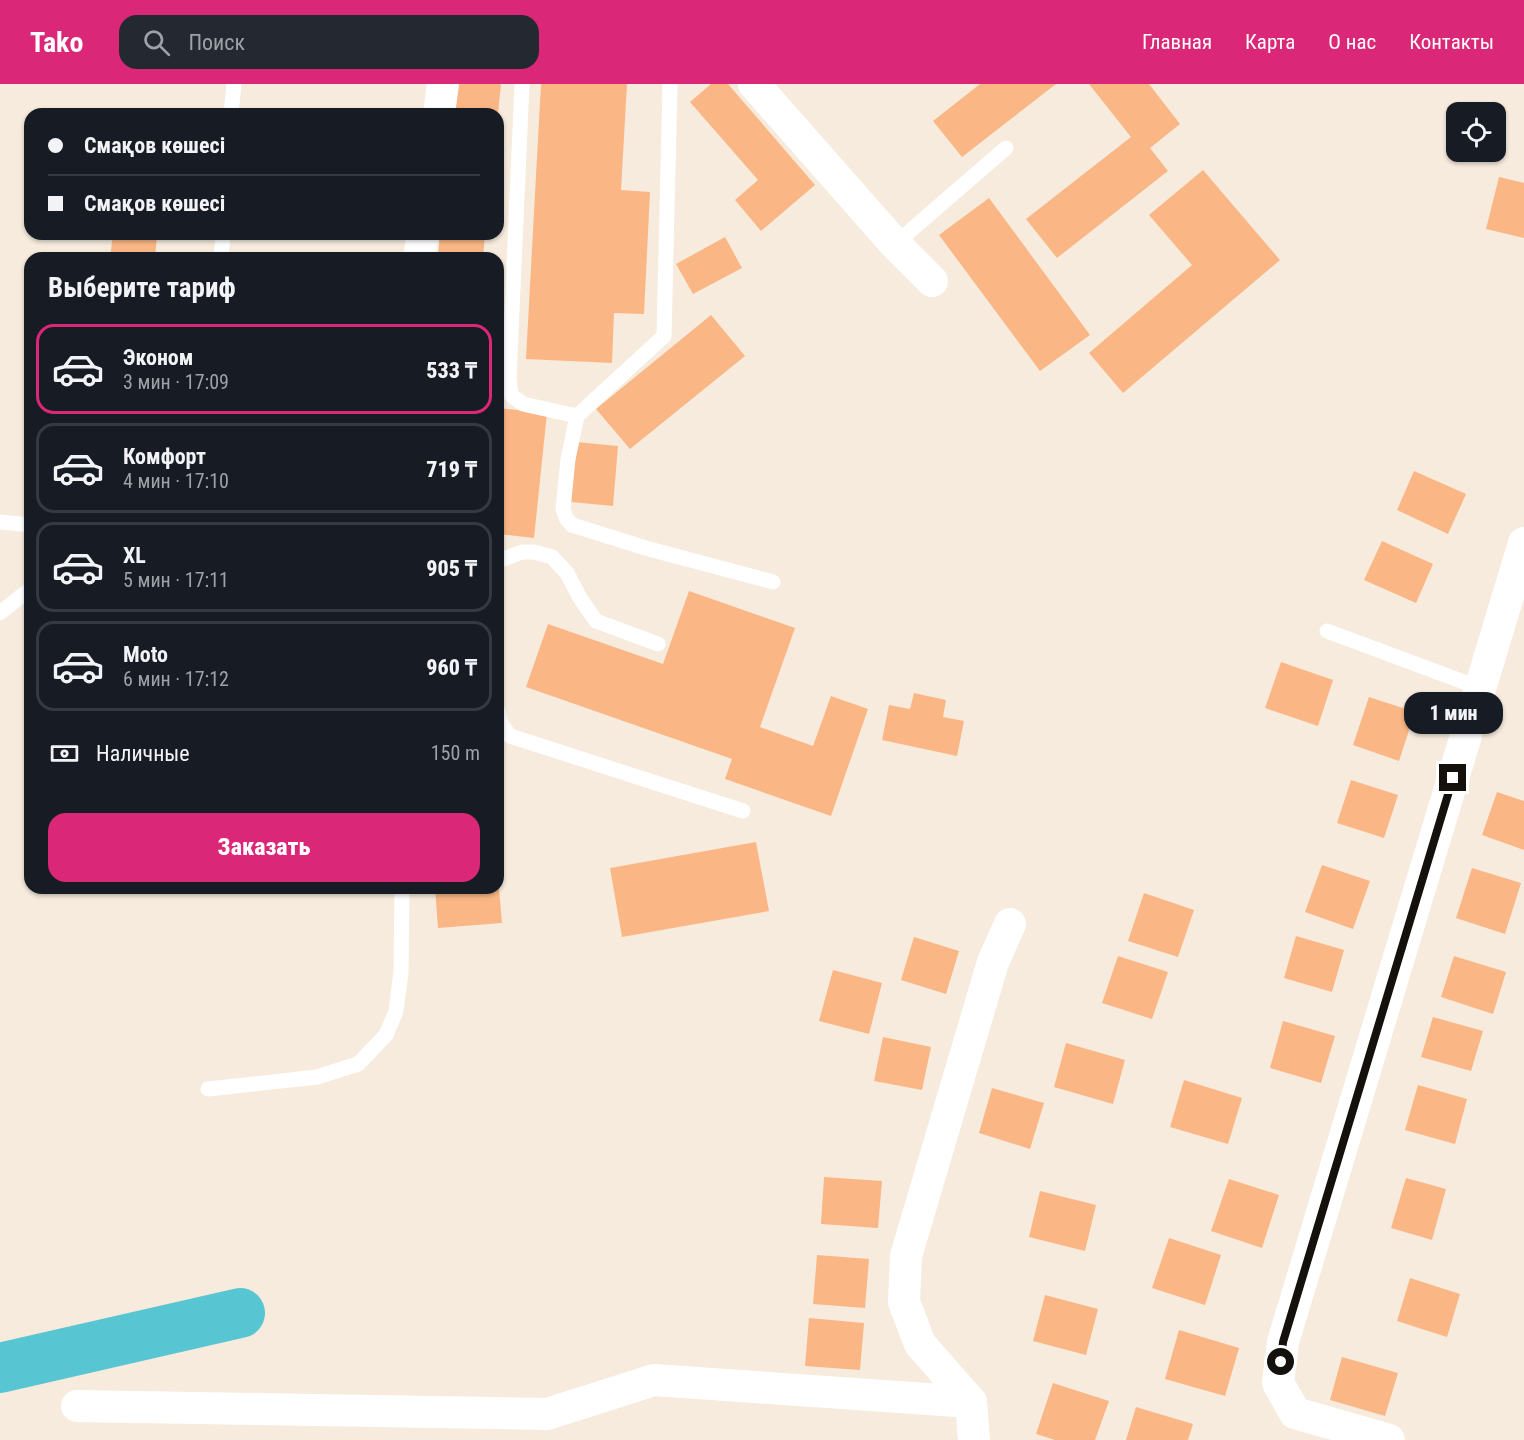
<!DOCTYPE html>
<html lang="ru">
<head>
<meta charset="utf-8">
<style>
	:root { --surface:#171b24; --page:#242831; --text:#f1f3f6; --muted:#9ea1a6; --line:#363941; --accent:#db2777 }
	body { margin:0; font-family:"Roboto Condensed",sans-serif; background:var(--page); color:var(--text); height:100vh; display:flex; flex-direction:column; font-size:22px; white-space:nowrap }
	* { box-sizing:border-box; margin:0 }
	p { font-size:20px; color:var(--muted) }
	.icon { flex:none; width:33px; height:33px; fill:none; stroke:currentColor; stroke-width:2; stroke-linecap:round; stroke-linejoin:round }
	.map { position:relative; flex:1; overflow:hidden }
	.side { position:absolute; left:24px; top:168px; width:480px; height:642px; display:flex; flex-direction:column; background:var(--surface); border-radius:18px; box-shadow:0 2px 4px #0004 }
	.side>* { flex:none }
	.top-card { position:absolute; left:24px; top:24px; width:480px; height:132px; border-radius:18px; box-shadow:0 2px 4px #0004; display:grid; align-content:center; height:132px; padding:0 24px; background:var(--surface) }
	.controls { position:absolute; left:1446px; top:18px; display:grid; gap:12px }
	.controls a { display:grid; place-items:center; width:60px; height:60px; border-radius:12px; background:var(--surface); box-shadow:0 2px 4px #0004; font-size:30px }
	.end { position:absolute; width:27px; height:27px; margin:-14px; border:8px solid #14110c; background:#fff; box-shadow:0 0 0 3px #fff }
	.from { border-radius:50% }
	.bubble { position:absolute; height:42px; border-radius:18px; background:var(--surface); box-shadow:0 2px 4px #0004; font-size:20px; font-weight:800; line-height:42px; text-align:center }
	.top-card b { display:flex; align-items:center; gap:21px; height:57px; font-size:22px }
	.top-card b+b { border-top:2px solid var(--line) }
	.top-card i { width:15px; height:15px; background:var(--text) }
	ul { padding:0; list-style:none }
	li { display:flex; align-items:center; gap:18px; height:90px; margin:0 12px 9px; padding:0 12px; border:3px solid var(--line); border-radius:18px }
	li div { flex:1 }
	li b { display:block; font-size:22px }
	li em { font-style:normal; font-weight:800 }
	li.active { border-color:var(--accent) }
	li>.icon { width:54px; height:54px; stroke-width:1.5 }
	h2 { padding:0 24px; font-size:27px; line-height:72px }
	.pay { display:flex; align-items:center; gap:15px; height:66px; padding:0 24px; font-size:22px }
	.pay p { margin-inline-start:auto }
	.button { display:flex; gap:12px; margin-top:auto; padding:12px 24px }
	.button a { flex:1; height:69px; border-radius:18px; background:var(--accent); color:#fff; font-size:24px; font-weight:800; line-height:69px; text-align:center }
	header { display:flex; align-items:center; gap:36px; box-sizing:border-box; height:84px; padding:0 30px; background:var(--accent); color:#fff }
	header strong { font-size:28px }
	nav { display:flex; gap:33px; margin-inline-start:auto; font-size:21px }
	.search { width:420px; height:54px; background:var(--page); display:flex; align-items:center; gap:15px; box-sizing:border-box; padding:0 21px; border-radius:18px; color:var(--muted); font-size:22px }
	.map>svg:first-child { display:block }
	.lines { fill:none; stroke-linecap:round; stroke-linejoin:round }
	.river { stroke:#58c5d3; stroke-width:50 }
	.building { fill:#fab785 }
	.lane { stroke:#fff; stroke-width:15 }
	.street { stroke:#fff; stroke-width:32 }
	.route { stroke:#14110c; stroke-width:8 }
</style>
</head>
<body>
<header>
<strong>Tako</strong>
<div class="search"><svg class="icon" aria-label="search" viewBox="0 0 24 24"><circle cx="10" cy="10" r="6"/><path d="M15 15l6 6"/></svg>Поиск</div>
<nav><a>Главная</a><a>Карта</a><a>О нас</a><a>Контакты</a></nav>
</header>
<div class="map">
<svg width="1524" height="1356" viewBox="0 0 1524 1356">
	<rect width="100%" height="100%" fill="#f6ebdd"/>
	<g class="lines">
		<path class="river" d="M0 1284 240 1229"/>
	</g>
	<g class="building">
		<path d="M456 0H501L498 30H453Z"/>
		<path d="M541 0H627L621 106 650 108 644 230 614 229 612 279 526 275Z"/>
		<path d="M711 0H728L815 101 761 147 735 116 758 96 690 18Z"/>
		<path d="M980 0H1056L962 73 933 37Z"/>
		<path d="M1089 0H1149L1180 40 1150 64 1168 87 1057 174 1026 135 1131 53Z"/>
		<path d="M1203 86 1280 176 1123 309 1089 269 1192 181 1149 131Z"/>
		<path d="M1499 93 1524 99V154L1486 145Z"/>
		<path d="M989 114 1090 251 1040 287 939 151Z"/>
		<path d="M113 150H157L155 174H110Z"/>
		<path d="M440 150H485L483 174H438Z"/>
		<path d="M725 153 742 184 693 210 676 180Z"/>
		<path d="M711 231 745 272 630 365 596 325Z"/>
		<path d="M498 324 547 329 534 454 498 450Z"/>
		<path d="M576 358 618 362 613 422 571 418Z"/>
		<path d="M1414 387 1466 410 1448 450 1397 426Z"/>
		<path d="M1382 457 1433 480 1416 519 1364 496Z"/>
		<path d="M689 507 795 544 760 643 813 662 831 612 868 625 831 732 725 695 732 675 526 603 548 540 663 580Z"/>
		<path d="M1281 578 1333 596 1318 642 1265 624Z"/>
		<path d="M914 609 946 616 943 633 964 637 957 672 882 656 889 621 910 625Z"/>
		<path d="M1369 613 1415 628 1399 677 1353 661Z"/>
		<path d="M1351 696 1398 711 1384 754 1337 739Z"/>
		<path d="M1497 708 1524 717V766L1482 751Z"/>
		<path d="M756 758 769 827 622 853 610 784Z"/>
		<path d="M1322 781 1370 797 1353 845 1305 828Z"/>
		<path d="M1472 784 1521 799 1505 850 1456 834Z"/>
		<path d="M435 804H499L502 839 438 844Z"/>
		<path d="M1144 809 1194 826 1178 873 1128 857Z"/>
		<path d="M1296 852 1344 866 1332 908 1284 894Z"/>
		<path d="M914 853 959 867 946 910 901 896Z"/>
		<path d="M1118 872 1168 888 1152 935 1102 919Z"/>
		<path d="M1454 872 1506 888 1493 930 1441 913Z"/>
		<path d="M833 886 882 899 869 950 819 937Z"/>
		<path d="M1433 933 1483 947 1471 987 1421 973Z"/>
		<path d="M1283 937 1335 952 1321 999 1270 984Z"/>
		<path d="M883 953 931 963 922 1006 874 997Z"/>
		<path d="M1066 959 1125 976 1113 1020 1054 1003Z"/>
		<path d="M1184 996 1242 1014 1228 1060 1170 1043Z"/>
		<path d="M1418 1001 1467 1015 1455 1060 1405 1046Z"/>
		<path d="M992 1004 1044 1019 1030 1065 979 1049Z"/>
		<path d="M824 1093 882 1097 878 1144 821 1140Z"/>
		<path d="M1406 1094 1446 1105 1432 1156 1391 1144Z"/>
		<path d="M1229 1095 1279 1111 1262 1164 1211 1147Z"/>
		<path d="M1040 1107 1096 1121 1085 1167 1029 1153Z"/>
		<path d="M1169 1154 1221 1171 1205 1221 1152 1204Z"/>
		<path d="M817 1171 869 1175 865 1224 813 1220Z"/>
		<path d="M1410 1194 1460 1210 1447 1253 1397 1237Z"/>
		<path d="M1045 1211 1098 1225 1086 1271 1033 1257Z"/>
		<path d="M809 1234 864 1239 860 1286 805 1282Z"/>
		<path d="M1179 1246 1239 1264 1225 1312 1165 1295Z"/>
		<path d="M1342 1273 1398 1289 1385 1332 1330 1316Z"/>
		<path d="M1053 1299 1109 1317 1095 1356H1055L1036 1350Z"/>
		<path d="M1136 1323 1193 1340 1188 1356H1126Z"/>
	</g>
	<g class="lines">
		<g class="lane">
			<path d="M522 0 509 295 511 311 523 320 577 332"/>
			<path d="M670 0 664 252 577 332 568 375 563 425 566 434 572 441 649 465 773 498"/>
			<path d="M231 30 234 0"/>
			<path d="M895 160 1006 64"/>
			<path d="M221 174 223 150"/>
			<path d="M0 438 30 441"/>
			<path d="M498 477 522 468H534L552 473 567 489 580 514 596 537 658 560"/>
			<path d="M0 529 30 505"/>
			<path d="M1327 547 1480 604"/>
			<path d="M498 627 501 640 510 652 743 727"/>
			<path d="M208 1005 317 993 358 980 386 951 396 927 401 888 402 804"/>
		</g>
		<g class="street">
			<path d="M754 0 895 160 932 197"/>
			<path d="M439 30 443 0"/>
			<path d="M419 174 423 150"/>
			<path d="M77 1322 547 1330 654 1296 971 1318"/>
			<path d="M974 1356 971 1318 920 1260 904 1218 906 1172 993 878 1010 840"/>
			<path d="M1389 1356 1295 1329 1278 1299 1283 1258 1524 459"/>
		</g>
	</g>
	<g class="lines">
		<path class="route" d="M1281 1278 1283 1258 1453 694"/>
	</g>
</svg>
<div class="controls">
<a><svg class="icon" aria-label="locate" viewBox="0 0 24 24"><circle cx="12" cy="12" r="6"/><path d="M12 2v4M12 18v4M2 12h4M18 12h4"/></svg></a>
</div>
<i class="end from" style="left:1281px;top:1278px"></i>
<i class="end" style="left:1453px;top:694px"></i>
<div class="bubble" style="left:1404px;top:608px;width:99px">1 мин</div>
<div class="top-card">
<b><i class="from"></i>Смақов көшесі</b>
<b><i></i>Смақов көшесі</b>
</div>
<section class="side">
<h2>Выберите тариф</h2>
<ul>
<li class="active"><svg class="icon" aria-label="car" viewBox="0 0 24 24"><path d="M5 17H2v-5l4-1 3-4h7l3 4 3 1v5h-3M9 17h6M6 11h13"/><circle cx="7" cy="17" r="2"/><circle cx="17" cy="17" r="2"/></svg><div><b>Эконом</b><p>3 мин · 17:09</p></div><em>533 ₸</em></li>
<li><svg class="icon" aria-label="car" viewBox="0 0 24 24"><path d="M5 17H2v-5l4-1 3-4h7l3 4 3 1v5h-3M9 17h6M6 11h13"/><circle cx="7" cy="17" r="2"/><circle cx="17" cy="17" r="2"/></svg><div><b>Комфорт</b><p>4 мин · 17:10</p></div><em>719 ₸</em></li>
<li><svg class="icon" aria-label="car" viewBox="0 0 24 24"><path d="M5 17H2v-5l4-1 3-4h7l3 4 3 1v5h-3M9 17h6M6 11h13"/><circle cx="7" cy="17" r="2"/><circle cx="17" cy="17" r="2"/></svg><div><b>XL</b><p>5 мин · 17:11</p></div><em>905 ₸</em></li>
<li><svg class="icon" aria-label="car" viewBox="0 0 24 24"><path d="M5 17H2v-5l4-1 3-4h7l3 4 3 1v5h-3M9 17h6M6 11h13"/><circle cx="7" cy="17" r="2"/><circle cx="17" cy="17" r="2"/></svg><div><b>Moto</b><p>6 мин · 17:12</p></div><em>960 ₸</em></li>
</ul>
<div class="pay"><svg class="icon" aria-label="cash" viewBox="0 0 24 24"><path d="M3 7h18v10H3z"/><circle cx="12" cy="12" r="2"/></svg>Наличные<p>150 m</p></div>
<div class="button"><a>Заказать</a></div>
</section>
</div>
</body>
</html>
